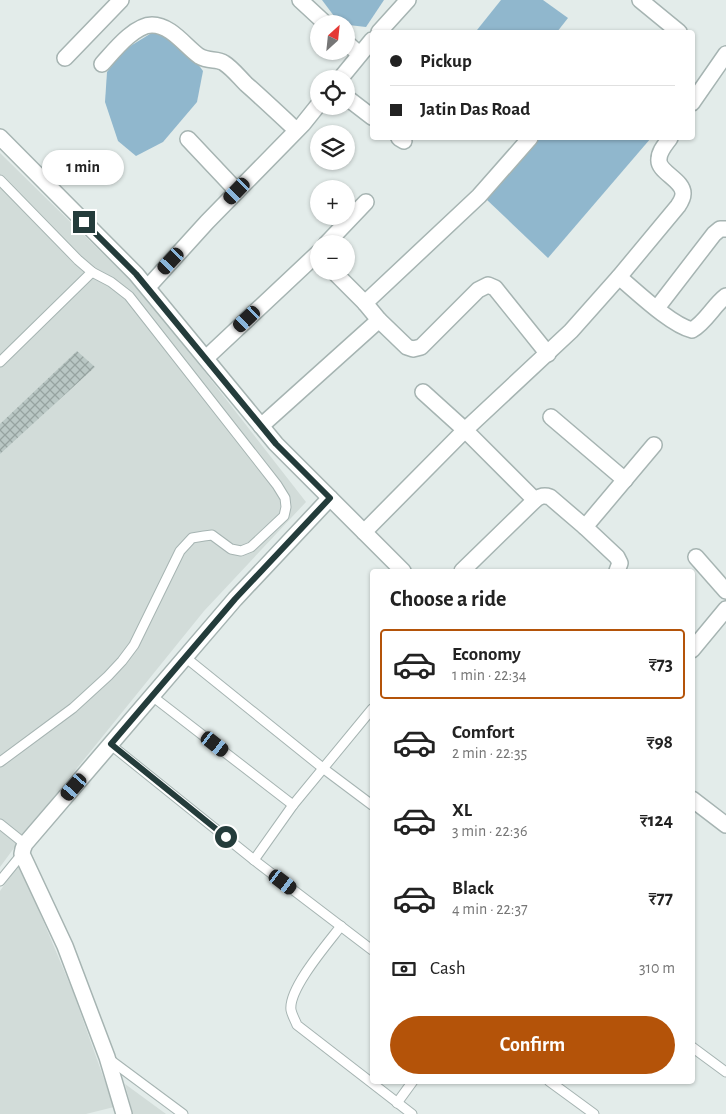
<!DOCTYPE html>
<html lang="en">
<head>
<meta charset="utf-8">
<style>
	:root { --surface:#fff; --page:#f2f2f2; --text:#222; --muted:#767676; --line:#e0e0e0; --accent:#b45309 }
	body { margin:0; font-family:"Alegreya Sans",sans-serif; background:var(--page); color:var(--text); height:100vh; display:flex; flex-direction:column; font-size:19px; white-space:nowrap }
	* { box-sizing:border-box; margin:0 }
	p { font-size:16px; color:var(--muted) }
	.icon { flex:none; width:28px; height:28px; fill:none; stroke:currentColor; stroke-width:2; stroke-linecap:round; stroke-linejoin:round }
	.map { position:relative; flex:1; overflow:hidden }
	.details { position:absolute; left:370px; top:569px; width:325px; height:515px; display:flex; flex-direction:column; background:var(--surface); border-radius:5px; box-shadow:0 1px 4px #0004 }
	.details>* { flex:none }
	.banner { position:absolute; left:370px; top:30px; width:325px; height:110px; border-radius:5px; box-shadow:0 1px 4px #0004; display:grid; align-content:center; height:110px; padding:0 20px; background:var(--surface) }
	.needle { width:32px; rotate:27deg }
	.controls { position:absolute; left:310px; top:15px; display:grid; gap:10px }
	.controls a { display:grid; place-items:center; width:45px; height:45px; border-radius:50%; background:var(--surface); box-shadow:0 1px 4px #0004; font-size:25px }
	.end { position:absolute; width:22px; height:22px; margin:-11px; border:6px solid #243c3b; background:#fff; box-shadow:0 0 0 2px #fff }
	.from { border-radius:50% }
	.bubble { position:absolute; height:35px; border-radius:18px; background:var(--surface); box-shadow:0 1px 4px #0004; font-size:16px; font-weight:700; line-height:35px; text-align:center }
	.car { position:absolute; width:15px; height:30px; margin:-15px -8px; border-radius:6px; box-shadow:0 0 4px 1px #0007; background:linear-gradient(#222 24%,#8ab4d8 0 40%,#222 0 76%,#8ab4d8 0 86%,#222 0) }
	.banner b { display:flex; align-items:center; gap:18px; height:48px; font-size:19px }
	.banner b+b { border-top:1px solid var(--line) }
	.banner i { width:12px; height:12px; background:var(--text) }
	ul { padding:0; list-style:none }
	li { display:flex; align-items:center; gap:15px; height:70px; margin:0 10px 8px; padding:0 10px; border:2px solid transparent; border-radius:5px }
	li div { flex:1 }
	li b { display:block; font-size:19px }
	li em { font-style:normal; font-weight:700 }
	li.active { border-color:var(--accent) }
	li>.icon { width:45px; height:45px; stroke-width:1.5 }
	h2 { padding:0 20px; font-size:22px; line-height:60px }
	.pay { display:flex; align-items:center; gap:12px; height:55px; padding:0 20px; font-size:19px }
	.pay p { margin-inline-start:auto }
	.button { display:flex; gap:10px; margin-top:auto; padding:10px 20px }
	.button a { flex:1; height:58px; border-radius:30px; background:var(--accent); color:#fff; font-size:20px; font-weight:700; line-height:58px; text-align:center }
	.map>svg:first-child { display:block }
	.built { fill:#d2dcd9 }
	.water { fill:#90b7cd }
	.building { fill:url(#building-cross-hatch) }
	.lines { fill:none; stroke-linecap:round; stroke-linejoin:round }
	.service-casing { stroke:#a6b4b2; stroke-width:11 }
	.minor-casing { stroke:#a6b4b2; stroke-width:18 }
	.tertiary-casing { stroke:#a6b4b2; stroke-width:18 }
	.service { stroke:#fff; stroke-width:9 }
	.minor { stroke:#fff; stroke-width:15 }
	.tertiary { stroke:#fff; stroke-width:15 }
	.route { stroke:#243c3b; stroke-width:6 }
</style>
</head>
<body>
<div class="map">
<svg width="726" height="1114" viewBox="0 0 726 1114">
	<defs>
		<pattern id="building-cross-hatch" width="8" height="8" patternUnits="userSpaceOnUse" patternTransform="scale(1.25)"><rect width="8" height="8" fill="#b9c7c4"/><path d="M0 0l8 8M0 8l8-8" fill="none" stroke="#96a3a0"/></pattern>
	</defs>
	<rect width="100%" height="100%" fill="#e3ecea"/>
	<g class="built">
		<path d="M0 153 145 295 306 502 204 611 31 825 0 867Z"/>
		<path d="M19 863 73 992 114 1107 86 1114H0V891Z"/>
		<path d="M125 1084 166 1114H133Z"/>
	</g>
	<g class="water">
		<path d="M322 0H384L366 27 340 24Z"/>
		<path d="M501 0H543L568 18 557 32H481L477 30Z"/>
		<path d="M158 29 182 42 203 71 197 102 163 142 136 156 118 141 105 102 107 72 124 50Z"/>
		<path d="M539 138H651L548 258 486 199Z"/>
	</g>
	<path class="building" d="M77 351 95 367 0 454V424Z"/>
	<g class="lines">
		<defs>
			<g id="service">
				<path d="M0 180 78 260 92 272 111 282 129 296 277 485 285 498 286 507 284 516 251 547 241 551 231 549 212 535 204 536 192 538 180 551 134 645 122 661 108 676 73 708 0 762"/>
				<path d="M0 362 92 272"/>
				<path d="M185 657 324 769 372 805"/>
				<path d="M152 696 293 805"/>
				<path d="M111 745 254 860 372 950"/>
				<path d="M0 824 25 844"/>
				<path d="M254 860 293 805 372 709"/>
				<path d="M0 881 22 854"/>
				<path d="M341 926C328 943 288 989 291 1010 292 1015 295 1020 297 1025L412 1114"/>
				<path d="M692 1047 726 1072"/>
				<path d="M109 1059 183 1114"/>
				<path d="M549 1081 594 1114"/>
				<path d="M397 1103 413 1081"/>
			</g>
			<g id="minor">
				<path d="M300 0 326 24"/>
				<path d="M640 0 679 32"/>
				<path d="M379 32 408 0"/>
				<path d="M346 42 359 54"/>
				<path d="M65 58 121 0"/>
				<path d="M102 64C113 52 134 25 152 25 171 25 185 46 199 56 209 62 217 58 224 63 232 68 239 77 246 84 263 99 280 115 296 130"/>
				<path d="M340 79 372 40"/>
				<path d="M346 97 372 117"/>
				<path d="M692 103 726 54"/>
				<path d="M399 138 404 141"/>
				<path d="M188 139 237 191"/>
				<path d="M326 244 366 202"/>
				<path d="M333 271 365 303 379 320 407 347 413 349 421 347 478 290 488 285 495 288 548 354"/>
				<path d="M619 277C637 292 671 325 692 330 706 322 713 306 726 296"/>
				<path d="M148 287 207 222 303 124 319 104"/>
				<path d="M365 303 479 196 530 138"/>
				<path d="M657 308 714 234 720 229H726"/>
				<path d="M206 358 319 252"/>
				<path d="M423 392 465 430 535 500"/>
				<path d="M551 417 625 480"/>
				<path d="M261 426 379 320"/>
				<path d="M585 527 654 445"/>
				<path d="M364 532 465 430 571 331 619 277 678 206C680 203 683 198 683 194 684 180 657 172 659 159 659 151 666 144 670 138"/>
				<path d="M696 557 726 591"/>
				<path d="M462 571 535 500C540 496 544 495 550 497L585 527 617 557 620 563 617 571"/>
				<path d="M692 650 726 609"/>
				<path d="M124 1114 107 1057 65 946 22 854 23 849 25 844 235 599 330 498"/>
			</g>
			<g id="tertiary">
				<path d="M0 137 136 274 276 444 403 571"/>
				<path d="M692 799 726 825"/>
			</g>
		</defs>
		<use href="#service" class="service-casing"/>
		<use href="#minor" class="minor-casing"/>
		<use href="#tertiary" class="tertiary-casing"/>
		<use href="#service" class="service"/>
		<use href="#minor" class="minor"/>
		<use href="#tertiary" class="tertiary"/>
	</g>
	<g class="lines">
		<path class="route" d="M84 222 136 274 276 444 330 498 235 599 111 744 226 837"/>
	</g>
</svg>
<div class="controls">
<a><svg class="needle" viewBox="-14 -14 28 28"><path d="M0-13l5 13h-10z" fill="#e53935"/><path d="M0 13l5-13h-10z" fill="#767676"/></svg></a>
<a><svg class="icon" aria-label="locate" viewBox="0 0 24 24"><circle cx="12" cy="12" r="6"/><path d="M12 2v4M12 18v4M2 12h4M18 12h4"/></svg></a>
<a><svg class="icon" aria-label="layers" viewBox="0 0 24 24"><path d="M12 4l9 5-9 5-9-5zM3 14l9 5 9-5"/></svg></a>
<a>+</a>
<a>−</a>
</div>
<i class="end from" style="left:226px;top:837px"></i>
<i class="end" style="left:84px;top:222px"></i>
<div class="bubble" style="left:42px;top:150px;width:82px">1 min</div>
<i class="car" style="left:237px;top:191px;rotate:224deg"></i>
<i class="car" style="left:171px;top:261px;rotate:223deg"></i>
<i class="car" style="left:247px;top:319px;rotate:227deg"></i>
<i class="car" style="left:215px;top:744px;rotate:128deg"></i>
<i class="car" style="left:74px;top:787px;rotate:221deg"></i>
<i class="car" style="left:283px;top:882px;rotate:127deg"></i>
<div class="banner">
<b><i class="from"></i>Pickup</b>
<b><i></i>Jatin Das Road</b>
</div>
<section class="details">
<h2>Choose a ride</h2>
<ul>
<li class="active"><svg class="icon" aria-label="car" viewBox="0 0 24 24"><path d="M5 17H2v-5l4-1 3-4h7l3 4 3 1v5h-3M9 17h6M6 11h13"/><circle cx="7" cy="17" r="2"/><circle cx="17" cy="17" r="2"/></svg><div><b>Economy</b><p>1 min · 22:34</p></div><em>₹73</em></li>
<li><svg class="icon" aria-label="car" viewBox="0 0 24 24"><path d="M5 17H2v-5l4-1 3-4h7l3 4 3 1v5h-3M9 17h6M6 11h13"/><circle cx="7" cy="17" r="2"/><circle cx="17" cy="17" r="2"/></svg><div><b>Comfort</b><p>2 min · 22:35</p></div><em>₹98</em></li>
<li><svg class="icon" aria-label="car" viewBox="0 0 24 24"><path d="M5 17H2v-5l4-1 3-4h7l3 4 3 1v5h-3M9 17h6M6 11h13"/><circle cx="7" cy="17" r="2"/><circle cx="17" cy="17" r="2"/></svg><div><b>XL</b><p>3 min · 22:36</p></div><em>₹124</em></li>
<li><svg class="icon" aria-label="car" viewBox="0 0 24 24"><path d="M5 17H2v-5l4-1 3-4h7l3 4 3 1v5h-3M9 17h6M6 11h13"/><circle cx="7" cy="17" r="2"/><circle cx="17" cy="17" r="2"/></svg><div><b>Black</b><p>4 min · 22:37</p></div><em>₹77</em></li>
</ul>
<div class="pay"><svg class="icon" aria-label="cash" viewBox="0 0 24 24"><path d="M3 7h18v10H3z"/><circle cx="12" cy="12" r="2"/></svg>Cash<p>310 m</p></div>
<div class="button"><a>Confirm</a></div>
</section>
</div>
</body>
</html>
